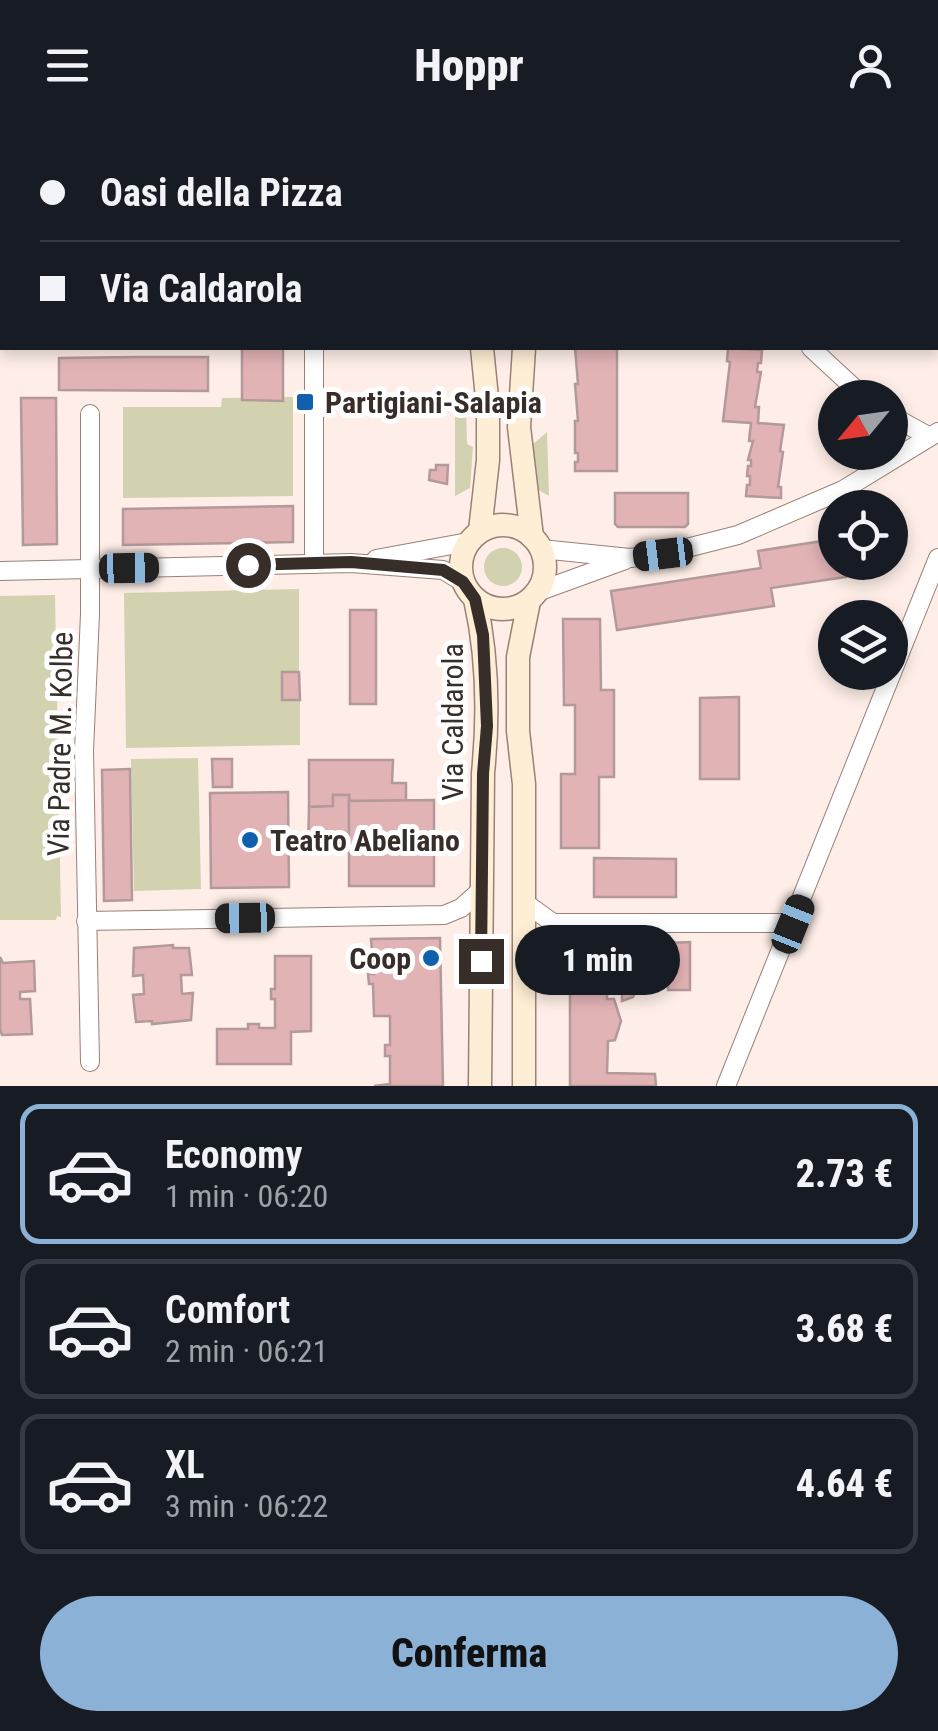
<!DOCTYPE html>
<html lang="it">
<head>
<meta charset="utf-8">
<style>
	:root { --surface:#171b24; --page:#242831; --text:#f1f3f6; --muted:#9ea1a6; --line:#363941; --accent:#8cb1d6 }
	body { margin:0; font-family:"Roboto Condensed",sans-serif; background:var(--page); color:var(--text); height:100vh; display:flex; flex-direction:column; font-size:38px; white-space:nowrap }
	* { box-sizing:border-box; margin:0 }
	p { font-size:32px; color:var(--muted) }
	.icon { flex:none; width:55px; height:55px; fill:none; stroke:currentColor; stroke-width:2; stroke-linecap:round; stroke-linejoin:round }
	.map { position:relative; height:956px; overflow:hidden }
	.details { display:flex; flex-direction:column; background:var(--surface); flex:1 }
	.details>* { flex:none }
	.hud { position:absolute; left:0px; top:0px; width:940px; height:220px; box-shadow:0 5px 15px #0003; display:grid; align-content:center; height:220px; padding:0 40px; background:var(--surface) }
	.needle { width:65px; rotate:241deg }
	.buttons { position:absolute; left:818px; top:250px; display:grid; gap:20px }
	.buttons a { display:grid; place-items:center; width:90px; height:90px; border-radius:50%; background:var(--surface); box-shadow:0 5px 15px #0003; font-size:50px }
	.end { position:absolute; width:45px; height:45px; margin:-22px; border:12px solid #372d29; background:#fff; box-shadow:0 0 0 5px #fff }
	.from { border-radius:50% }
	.bubble { position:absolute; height:70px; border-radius:35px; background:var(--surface); box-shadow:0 5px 15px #0003; font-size:32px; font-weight:800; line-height:70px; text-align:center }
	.car { position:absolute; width:30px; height:60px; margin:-30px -15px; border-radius:12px; box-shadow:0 0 8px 2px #0007; background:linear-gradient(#222 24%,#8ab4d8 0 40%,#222 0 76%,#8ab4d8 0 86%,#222 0) }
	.hud b { display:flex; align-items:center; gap:35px; height:95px; font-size:38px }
	.hud b+b { border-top:2px solid var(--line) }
	.hud i { width:25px; height:25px; background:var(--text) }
	ul { padding:18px 0 0; list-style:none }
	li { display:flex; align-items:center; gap:30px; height:140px; margin:0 20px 15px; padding:0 20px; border:5px solid var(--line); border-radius:20px }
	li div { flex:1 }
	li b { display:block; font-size:38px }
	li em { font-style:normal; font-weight:800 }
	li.on { border-color:var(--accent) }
	li>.icon { width:90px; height:90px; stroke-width:1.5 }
	.action { display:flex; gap:20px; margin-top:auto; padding:20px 40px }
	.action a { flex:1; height:115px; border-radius:60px; background:var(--accent); color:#111; font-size:40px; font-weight:800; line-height:115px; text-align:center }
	header { display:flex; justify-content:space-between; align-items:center; height:130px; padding:0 40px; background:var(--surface); font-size:45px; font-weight:800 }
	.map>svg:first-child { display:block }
	.green { fill:#d2d2b0 }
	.building { fill:#e2b3b5; stroke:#b4999a; stroke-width:2.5 }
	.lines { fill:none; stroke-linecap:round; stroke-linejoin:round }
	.street-casing { stroke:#998177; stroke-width:20 }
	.secondary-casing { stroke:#998177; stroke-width:25 }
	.street { stroke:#fff; stroke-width:18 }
	.secondary { stroke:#feeed5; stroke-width:22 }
	.route { stroke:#372d29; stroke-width:12 }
	.poi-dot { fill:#1060ae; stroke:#fff; stroke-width:4 }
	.labels { text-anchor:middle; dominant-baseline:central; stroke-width:10; stroke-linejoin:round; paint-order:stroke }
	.poi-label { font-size:30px; font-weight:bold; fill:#372d29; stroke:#fff; text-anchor:start }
	.street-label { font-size:30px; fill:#372d29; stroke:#fff }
</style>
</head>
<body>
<header><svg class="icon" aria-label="menu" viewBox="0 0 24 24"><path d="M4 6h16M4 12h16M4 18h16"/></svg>Hoppr<svg class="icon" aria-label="person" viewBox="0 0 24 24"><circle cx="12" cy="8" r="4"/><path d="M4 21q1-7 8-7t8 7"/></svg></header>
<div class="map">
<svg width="938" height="956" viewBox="0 0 938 956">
	<rect width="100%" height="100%" fill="#feeee7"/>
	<g class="green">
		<path d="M293 267V366L123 368V277H221L222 268Z"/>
		<path d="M466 275 467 314 473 317 470 358 455 366V286Z"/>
		<path d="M547 302 549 366 533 357 532 315Z"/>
		<circle cx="503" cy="437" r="19"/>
		<path d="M299 459V542L282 543V570H300V615L126 618 124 463Z"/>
		<path d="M55 465 61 787 57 786 56 790H0V466Z"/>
		<path d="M198 628 201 759 134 761 131 629Z"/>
	</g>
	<g class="building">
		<path d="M242 218H283V271L242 270Z"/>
		<path d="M575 218H617V341H575V332H578V323H575V291H578L575 254H578Z"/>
		<path d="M723 218 762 220 761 233H758L757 242H761L755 277H759L758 293 784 295 780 321 783 322 778 357H781V368L746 366 747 355H750V346H747L748 336H751V330H748L753 311H749L751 293 723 291 730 232 727 231 728 218Z"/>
		<path d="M135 227H208V261L59 260V228Z"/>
		<path d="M21 268H56L57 414 23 415Z"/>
		<path d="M436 335H448L447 354 429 350 430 340H436Z"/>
		<path d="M615 363H688V394L685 397H618L615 394Z"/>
		<path d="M293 376V412L123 415V379Z"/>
		<path d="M835 409V432H844L846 447 771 458 774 476 617 500 611 461 761 438 758 421Z"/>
		<rect x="350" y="480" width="26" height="94"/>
		<path d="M563 489H600L601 560H614V647H599V718H561V644H575V575H564Z"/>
		<path d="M282 542H299L300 570H282Z"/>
		<path d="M739 567V649H700V568Z"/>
		<path d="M212 629H232V657H213Z"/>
		<path d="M309 630H393L392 653H406V671H349V665H333V676L309 677Z"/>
		<path d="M130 639 132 770 104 771 102 640Z"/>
		<path d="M288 662 289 757 211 758 210 663Z"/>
		<path d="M333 665H349V722H308L309 677 333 676Z"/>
		<path d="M434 670V756H349V671Z"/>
		<path d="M594 728 676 729V767H594Z"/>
		<path d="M440 808 443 956H374L390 954V926H385V915H390V886H374L373 854H369L368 844H374L371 809Z"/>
		<path d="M690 812V860H668V813Z"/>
		<path d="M173 815V818H189L192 845H181L182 864 193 863 191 890 152 894V891L136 892 133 865 144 864 143 845 133 846 134 818Z"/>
		<path d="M624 818 644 824H662L661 858 637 859 633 867 622 871V864L607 861V869H614L621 891 615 910 608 911 607 943 655 944 656 956H570V854H580L579 821 594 825Z"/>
		<path d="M275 826H311V901L291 902V934H217V899H248V894H259V898H275V869H271V859H275Z"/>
		<path d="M0 827 3 833 34 831 35 861 20 862V869H30L32 904 2 905 0 900Z"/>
	</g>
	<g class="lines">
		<defs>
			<g id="street">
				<path d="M63 0V2"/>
				<path d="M313 0V2"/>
				<path d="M760 0V2"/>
				<path d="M0 21H2"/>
				<path d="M0 86H2"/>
				<path d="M0 112 2 154"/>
				<path d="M811 218 865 268"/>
				<path d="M90 284V484L84 621 90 932"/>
				<path d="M890 285 928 306"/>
				<path d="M541 419 630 428 663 424 738 405 843 360 938 302"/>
				<path d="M376 429 468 412"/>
				<path d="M314 434V218"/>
				<path d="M0 441 351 433 443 440 463 452"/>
				<path d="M537 462 625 430"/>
				<path d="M524 772 553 793H793"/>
				<path d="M86 791 444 785 461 778 480 761"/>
				<path d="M726 956 938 428"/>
			</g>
			<g id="secondary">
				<path d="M478 0V2"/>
				<path d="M530 2V0"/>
				<path d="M524 218 519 297 532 407"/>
				<circle cx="503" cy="437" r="42"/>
				<path d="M480 401 488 330V278L482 218"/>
				<path d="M475 469C488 527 489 584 483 643L480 956"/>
				<path d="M524 956V654L518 601V527L529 471"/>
			</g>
		</defs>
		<use href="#street" class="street-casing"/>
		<use href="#secondary" class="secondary-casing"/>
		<use href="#street" class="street"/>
		<use href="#secondary" class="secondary"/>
	</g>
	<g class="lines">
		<path class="route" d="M248 435 351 432 443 440 463 452 475 469 483 505 487 596 483 644 481 831"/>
	</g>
	<g class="poi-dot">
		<rect x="295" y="262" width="20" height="20" rx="5"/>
		<circle cx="250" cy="710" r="10"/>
		<circle cx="431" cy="828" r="10"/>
	</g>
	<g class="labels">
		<g class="poi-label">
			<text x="325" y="272">Partigiani-Salapia</text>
			<text x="270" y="710">Teatro Abeliano</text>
			<text x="411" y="828" text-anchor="end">Coop</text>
		</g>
		<g class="street-label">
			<text transform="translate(452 592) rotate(-90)">Via Caldarola</text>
			<text transform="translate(60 614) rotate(-89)">Via Padre M. Kolbe</text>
		</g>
	</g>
</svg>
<div class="buttons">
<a><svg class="needle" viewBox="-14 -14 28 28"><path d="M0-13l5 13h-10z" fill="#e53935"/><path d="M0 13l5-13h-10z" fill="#9ea1a6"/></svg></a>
<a><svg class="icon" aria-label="locate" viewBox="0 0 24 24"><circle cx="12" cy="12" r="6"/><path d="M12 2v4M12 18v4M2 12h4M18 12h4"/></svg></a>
<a><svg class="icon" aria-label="layers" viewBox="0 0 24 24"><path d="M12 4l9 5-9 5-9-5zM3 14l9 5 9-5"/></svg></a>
</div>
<i class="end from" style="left:248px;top:435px"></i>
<i class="end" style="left:481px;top:831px"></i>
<div class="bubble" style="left:515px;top:795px;width:165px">1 min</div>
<i class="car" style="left:663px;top:424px;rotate:263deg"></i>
<i class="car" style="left:129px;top:438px;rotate:89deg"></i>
<i class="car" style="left:245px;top:788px;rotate:269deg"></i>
<i class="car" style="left:793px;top:794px;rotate:22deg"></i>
<div class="hud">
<b><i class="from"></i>Oasi della Pizza</b>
<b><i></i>Via Caldarola</b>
</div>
</div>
<section class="details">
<ul>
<li class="on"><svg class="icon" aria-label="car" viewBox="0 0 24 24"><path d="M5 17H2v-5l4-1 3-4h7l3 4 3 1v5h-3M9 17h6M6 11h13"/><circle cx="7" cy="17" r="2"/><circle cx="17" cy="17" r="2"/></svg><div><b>Economy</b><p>1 min · 06:20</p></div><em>2.73 €</em></li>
<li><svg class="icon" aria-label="car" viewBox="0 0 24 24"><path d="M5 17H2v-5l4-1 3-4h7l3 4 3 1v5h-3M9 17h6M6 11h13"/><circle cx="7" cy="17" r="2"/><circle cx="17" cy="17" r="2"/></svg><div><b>Comfort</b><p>2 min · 06:21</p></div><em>3.68 €</em></li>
<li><svg class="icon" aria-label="car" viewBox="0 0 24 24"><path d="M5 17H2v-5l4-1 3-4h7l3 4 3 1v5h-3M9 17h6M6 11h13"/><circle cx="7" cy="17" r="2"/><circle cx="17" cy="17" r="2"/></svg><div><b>XL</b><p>3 min · 06:22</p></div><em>4.64 €</em></li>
</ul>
<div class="action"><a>Conferma</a></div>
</section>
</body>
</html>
